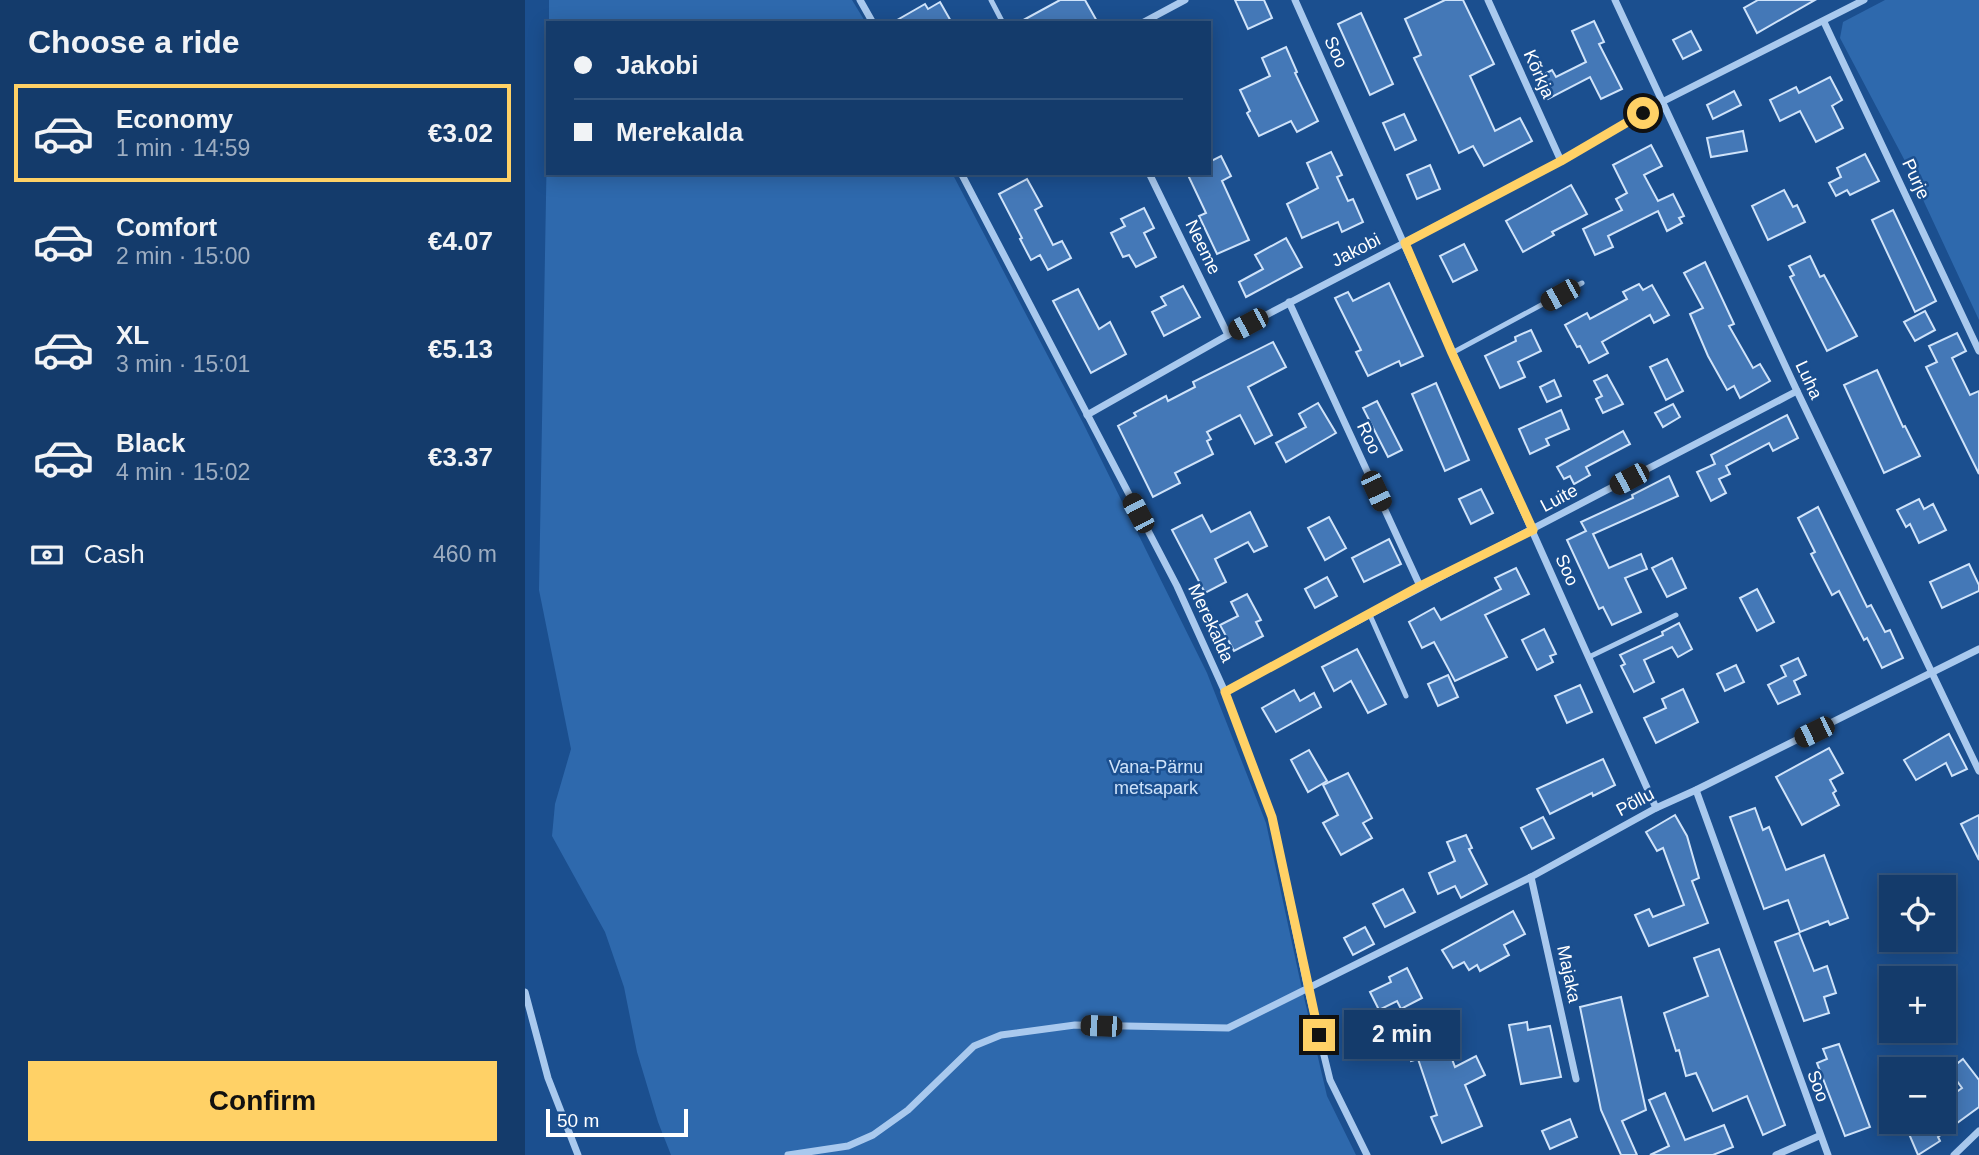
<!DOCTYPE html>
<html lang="en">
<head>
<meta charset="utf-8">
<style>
	:root { --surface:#143b6b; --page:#214673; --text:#f1f3f6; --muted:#9dadc1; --line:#33557e; --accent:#ffd166 }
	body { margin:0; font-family:Helvetica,sans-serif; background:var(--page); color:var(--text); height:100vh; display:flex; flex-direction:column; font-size:26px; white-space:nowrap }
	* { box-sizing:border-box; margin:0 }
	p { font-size:23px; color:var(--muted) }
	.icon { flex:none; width:38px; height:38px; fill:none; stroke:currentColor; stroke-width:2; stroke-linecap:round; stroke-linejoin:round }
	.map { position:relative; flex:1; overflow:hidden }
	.drawer { display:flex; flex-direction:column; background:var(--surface); width:525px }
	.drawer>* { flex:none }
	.hud { position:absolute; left:21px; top:21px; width:665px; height:154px; border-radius:0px; box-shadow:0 4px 18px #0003,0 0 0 2px var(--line); display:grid; align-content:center; height:154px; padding:0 28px; background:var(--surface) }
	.buttons { position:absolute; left:1354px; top:875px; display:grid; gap:14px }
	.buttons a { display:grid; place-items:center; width:77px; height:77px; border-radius:0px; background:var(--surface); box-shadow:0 4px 18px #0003,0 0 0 2px var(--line); font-size:35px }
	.scale { position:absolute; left:21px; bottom:18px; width:142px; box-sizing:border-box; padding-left:7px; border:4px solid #fff; border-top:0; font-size:19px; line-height:24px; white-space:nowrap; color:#fff; -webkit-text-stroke:5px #1b4f8f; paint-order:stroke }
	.end { position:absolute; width:32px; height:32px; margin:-16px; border:9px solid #ffd166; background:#111; box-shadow:0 0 0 4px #111 }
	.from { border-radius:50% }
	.bubble { position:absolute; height:49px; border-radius:0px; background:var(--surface); box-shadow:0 4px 18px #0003,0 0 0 2px var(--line); font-size:23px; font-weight:700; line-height:49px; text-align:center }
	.car { position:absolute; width:21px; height:42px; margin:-21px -10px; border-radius:9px; box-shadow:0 0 5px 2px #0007; background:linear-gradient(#222 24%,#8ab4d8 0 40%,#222 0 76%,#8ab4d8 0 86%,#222 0) }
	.hud b { display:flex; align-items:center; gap:24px; height:66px; font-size:26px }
	.hud b+b { border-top:2px solid var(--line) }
	.hud i { width:18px; height:18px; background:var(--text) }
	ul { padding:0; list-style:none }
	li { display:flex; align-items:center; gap:21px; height:98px; margin:0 14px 10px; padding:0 14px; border:4px solid transparent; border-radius:0px }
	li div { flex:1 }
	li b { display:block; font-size:26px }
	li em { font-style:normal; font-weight:700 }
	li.current { border-color:var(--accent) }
	li>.icon { width:63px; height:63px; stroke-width:1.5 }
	h2 { padding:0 28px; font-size:32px; line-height:84px }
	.pay { display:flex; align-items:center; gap:18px; height:77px; padding:0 28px; font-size:26px }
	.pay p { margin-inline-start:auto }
	.button { display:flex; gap:14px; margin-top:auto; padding:14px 28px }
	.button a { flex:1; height:80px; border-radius:0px; background:var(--accent); color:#111; font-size:28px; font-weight:700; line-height:80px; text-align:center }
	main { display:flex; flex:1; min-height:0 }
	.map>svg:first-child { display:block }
	.green { fill:#2e69ad }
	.building { fill:#4478b7; stroke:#cfe3fa; stroke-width:2 }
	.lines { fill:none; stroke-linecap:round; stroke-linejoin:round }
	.service { stroke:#a9c9ee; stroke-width:5 }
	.minor { stroke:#a9c9ee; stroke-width:7 }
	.route { stroke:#ffd166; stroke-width:9 }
	.labels { text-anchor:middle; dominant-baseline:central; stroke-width:5; stroke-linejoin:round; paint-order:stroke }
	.street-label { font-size:18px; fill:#fff; stroke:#1b4f8f }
	.park-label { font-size:18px; fill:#cfe3fa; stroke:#1b4f8f }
</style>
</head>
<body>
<main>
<section class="drawer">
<h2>Choose a ride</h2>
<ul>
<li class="current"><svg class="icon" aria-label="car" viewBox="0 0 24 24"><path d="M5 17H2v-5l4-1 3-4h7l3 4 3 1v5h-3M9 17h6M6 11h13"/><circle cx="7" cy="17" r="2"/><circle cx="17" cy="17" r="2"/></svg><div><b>Economy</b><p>1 min · 14:59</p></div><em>€3.02</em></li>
<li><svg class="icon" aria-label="car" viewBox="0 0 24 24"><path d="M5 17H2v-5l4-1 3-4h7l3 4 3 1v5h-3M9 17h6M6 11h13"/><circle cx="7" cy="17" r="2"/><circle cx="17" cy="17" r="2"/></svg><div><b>Comfort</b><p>2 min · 15:00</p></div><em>€4.07</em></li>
<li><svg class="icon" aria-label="car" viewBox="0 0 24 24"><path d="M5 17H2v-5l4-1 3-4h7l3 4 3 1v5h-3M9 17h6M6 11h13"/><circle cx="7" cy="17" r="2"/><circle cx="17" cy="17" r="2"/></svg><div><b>XL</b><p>3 min · 15:01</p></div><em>€5.13</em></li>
<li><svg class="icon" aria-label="car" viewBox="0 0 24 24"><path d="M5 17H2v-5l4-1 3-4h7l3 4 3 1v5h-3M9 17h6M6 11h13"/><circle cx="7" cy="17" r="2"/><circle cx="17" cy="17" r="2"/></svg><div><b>Black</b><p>4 min · 15:02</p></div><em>€3.37</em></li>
</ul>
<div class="pay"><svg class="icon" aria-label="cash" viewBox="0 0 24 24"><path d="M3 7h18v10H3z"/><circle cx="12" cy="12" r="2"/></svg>Cash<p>460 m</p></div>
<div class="button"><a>Confirm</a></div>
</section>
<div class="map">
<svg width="1454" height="1155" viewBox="0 0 1454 1155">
	<rect width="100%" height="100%" fill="#1b4f8f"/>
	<g class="green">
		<path d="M24 0H327L341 23H24Z"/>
		<path d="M1360 0H1454V320L1380 161 1315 38 1318 22Z"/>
		<path d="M23 86V173H427L558 423 682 673 741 823 775 980 802 1096 831 1155H146L133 1122 112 1052 99 987 80 932 27 836 30 804 46 749 14 590Z"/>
	</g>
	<g class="building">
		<path d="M535 0H560L573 23H493Z"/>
		<path d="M710 0H739L747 18 723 29Z"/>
		<path d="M920 0H938L969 64 945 76 970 131 995 118 1007 141 959 166 948 146 934 153 889 58 896 55 880 19Z"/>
		<path d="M1233 0H1290L1232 33 1219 8Z"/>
		<path d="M415 2 427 23H367L400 4 403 9Z"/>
		<path d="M836 13 868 84 845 95 813 24Z"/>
		<path d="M1069 21 1079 42 1074 44 1097 89 1076 99 1065 77 1023 99 1012 78 1027 70 1031 77 1061 62 1047 31Z"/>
		<path d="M1166 31 1176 50 1158 59 1148 40Z"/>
		<path d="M761 47 772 72 770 73 793 121 772 132 766 121 734 136 722 113 725 111 715 90 745 76 737 58Z"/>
		<path d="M1305 77 1317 100 1307 106 1318 128 1291 142 1275 111 1255 121 1245 100 1271 87 1274 93Z"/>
		<path d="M1209 91 1216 105 1188 119 1182 105Z"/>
		<path d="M879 114 891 140 870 150 858 123Z"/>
		<path d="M1218 131 1222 151 1186 157 1182 138Z"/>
		<path d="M1126 145 1137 166 1119 175 1133 201 1148 194 1159 216 1154 218 1157 223 1142 231 1133 211 1083 236 1088 247 1070 255 1058 229 1097 210 1091 199 1102 193 1088 165Z"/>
		<path d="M806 152 817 175 812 177 823 201 828 199 838 222 817 232 813 222 777 238 762 204 793 188 782 163Z"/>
		<path d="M1340 154 1354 181 1325 195 1322 190 1311 196 1304 183 1316 177 1312 168Z"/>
		<path d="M696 156 706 176 697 181 724 240 692 254 674 216 681 213 662 173H684V162Z"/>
		<path d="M905 165 915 189 892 199 882 175Z"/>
		<path d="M502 179 517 206 510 210 528 245 537 241 546 258 523 270 515 255 506 260 495 239 497 238 474 194Z"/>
		<path d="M1046 185 1062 214 1027 232 1029 235 998 252 981 221Z"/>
		<path d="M1259 190 1268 207 1272 205 1280 222 1243 240 1227 206Z"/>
		<path d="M619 208 629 228 619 233 631 257 611 267 604 255 598 257 586 233 600 226 596 219Z"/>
		<path d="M1368 210 1411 301 1390 312 1347 220Z"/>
		<path d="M761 238 777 267 721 297 714 282 738 269 730 255Z"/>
		<path d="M939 244 952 270 928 282 915 256Z"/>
		<path d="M1285 256 1295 277 1299 275 1332 336 1302 351 1265 277 1269 275 1264 266Z"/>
		<path d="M1180 262 1209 324 1204 326 1228 368 1235 364 1245 381 1215 398 1209 386 1202 390 1183 356 1165 314 1178 308 1159 273Z"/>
		<path d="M864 283 898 356 876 366 874 361 843 376 831 352 836 350 810 298 823 292 828 301Z"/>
		<path d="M1114 284 1118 290 1127 285 1144 315 1129 323 1125 315 1077 342 1083 353 1064 363 1055 346 1052 347 1040 325 1062 313 1065 319 1102 299 1098 292Z"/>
		<path d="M658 286 675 317 639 336 627 312 641 305 636 297Z"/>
		<path d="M553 289 574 329 585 322 601 354 566 373 528 301Z"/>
		<path d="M1400 311 1410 330 1390 341 1379 322Z"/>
		<path d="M1006 330 1016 351 993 362 1000 377 975 388 960 356 991 341 990 337Z"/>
		<path d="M1432 333 1441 351 1427 358 1445 395 1454 391V474L1401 367 1412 362 1404 346Z"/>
		<path d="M748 342 761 367 723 387 747 435 730 444 715 415 682 432 686 439 682 441 688 454 650 473 655 483 628 497 593 426 611 416 609 413 641 396 643 401 670 387 668 382Z"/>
		<path d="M1142 359 1158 391 1141 400 1125 367Z"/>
		<path d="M1352 370 1378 427 1380 426 1395 456 1359 473 1319 385Z"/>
		<path d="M1082 375 1098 404 1078 413 1071 399 1077 396 1069 381Z"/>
		<path d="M1029 380 1036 396 1022 402 1015 387Z"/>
		<path d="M911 383 944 460 920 471 887 394Z"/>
		<path d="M852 401 877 450 863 457 838 408Z"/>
		<path d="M793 403 811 433 761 462 751 443 781 427 774 414Z"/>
		<path d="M1148 404 1155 417 1138 427 1130 413Z"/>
		<path d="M1036 410 1044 429 1021 439 1024 445 1005 454 994 429Z"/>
		<path d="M1262 415 1273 438 1248 451 1244 443 1201 466 1205 474 1194 479 1201 493 1186 501 1172 472 1190 464 1186 455Z"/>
		<path d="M1098 431 1105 444 1061 467 1065 475 1049 484 1045 476 1039 479 1032 467Z"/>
		<path d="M1144 476 1153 496 1068 534 1084 568 1116 554 1122 569 1100 578 1116 612 1087 625 1078 607 1074 609 1042 540 1061 531 1056 522 1108 498 1107 495Z"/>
		<path d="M956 489 968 513 946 524 934 499Z"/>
		<path d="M1394 499 1399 509 1408 504 1421 530 1394 543 1385 524 1381 527 1372 510Z"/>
		<path d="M1293 507 1342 607 1346 605 1360 632 1365 630 1378 658 1357 668 1342 638 1339 640 1314 591 1307 595 1286 554 1290 552 1273 518Z"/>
		<path d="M725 512 742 546 729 552 723 542 690 559 701 582 680 593 647 530 677 515 686 532Z"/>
		<path d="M804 517 821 548 800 560 783 528Z"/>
		<path d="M864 539 876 564 839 582 827 558Z"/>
		<path d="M1147 558 1161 588 1142 597 1127 568Z"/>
		<path d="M1444 564 1454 585V591L1417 608 1405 582Z"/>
		<path d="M991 568 1004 594 960 615 982 657 930 681 909 642 897 648 884 622 909 608 916 620 976 589 970 578Z"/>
		<path d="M802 577 812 596 790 608 780 589Z"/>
		<path d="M1232 589 1249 622 1232 631 1215 598Z"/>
		<path d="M722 594 736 620 731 622 738 636 709 651 695 625 713 616 706 602Z"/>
		<path d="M1154 623 1167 649 1153 657 1147 647 1119 660 1129 682 1109 692 1096 666 1100 664 1095 655 1138 635 1137 632Z"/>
		<path d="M1019 629 1031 654 1025 656 1028 662 1012 670 997 640Z"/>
		<path d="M832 649 861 704 843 713 826 681 809 691 797 667Z"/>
		<path d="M1273 658 1281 675 1269 681 1275 694 1253 704 1243 685 1261 676 1256 666Z"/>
		<path d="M1211 665 1219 682 1200 691 1192 674Z"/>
		<path d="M923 675 933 697 913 706 903 684Z"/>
		<path d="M1055 685 1067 712 1042 723 1030 696Z"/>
		<path d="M1158 689 1173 722 1131 743 1119 718 1141 708 1137 699Z"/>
		<path d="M769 690 775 701 789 693 796 707 751 732 737 708Z"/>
		<path d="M1424 734 1442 769 1427 776 1421 763 1391 780 1379 760Z"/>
		<path d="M1304 748 1318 773 1305 780 1311 791 1308 793 1314 805 1277 825 1251 777Z"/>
		<path d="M784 750 802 781 783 792 766 760Z"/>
		<path d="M1078 759 1090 785 1068 796 1067 793 1025 814 1012 789Z"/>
		<path d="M823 773 847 818 838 823 847 838 816 855 798 823 813 815 798 785Z"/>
		<path d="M1230 808 1238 830 1244 827 1261 870 1299 855 1323 918 1305 925 1303 921 1275 932 1263 900 1239 909 1205 817Z"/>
		<path d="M1150 815 1162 836 1174 878 1167 881 1183 923 1124 946 1110 915 1124 909 1128 917 1159 905 1138 848 1132 851 1121 832Z"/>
		<path d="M1454 815V860L1436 824Z"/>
		<path d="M1018 817 1029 838 1007 849 996 828Z"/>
		<path d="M941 835 947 848 944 849 962 884 936 898 930 886 913 894 904 873 930 861 922 842Z"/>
		<path d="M878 889 890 912 860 927 848 904Z"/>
		<path d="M988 911 1000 934 979 945 984 955 955 971 952 965 944 970 939 962 928 968 917 950Z"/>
		<path d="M840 927 849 944 828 955 819 938Z"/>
		<path d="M1274 933 1289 971 1302 966 1311 993 1299 997 1304 1013 1279 1021 1250 942Z"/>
		<path d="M1194 949 1260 1125 1238 1135 1222 1096 1188 1111 1171 1073 1161 1076 1154 1050 1151 1051 1139 1013 1183 996 1169 958Z"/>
		<path d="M882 968 897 998 876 1009 872 1001 854 1010 845 992 866 982 864 977Z"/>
		<path d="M1096 997 1121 1110 1097 1121 1112 1155H1096L1076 1110 1055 1007Z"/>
		<path d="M1002 1022 1003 1030 1025 1026 1036 1077 996 1084 984 1025Z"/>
		<path d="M910 1026 913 1036 918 1035 930 1067 951 1056 960 1075 940 1085 957 1126 917 1143 906 1117 912 1115 893 1059 886 1061 884 1056 881 1057 874 1039Z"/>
		<path d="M1314 1044 1345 1127 1320 1136 1292 1063 1302 1059 1298 1049Z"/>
		<path d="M1438 1059 1454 1080V1107L1413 1137 1415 1141 1393 1155 1384 1134 1403 1122H1419V1101L1437 1088 1424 1070Z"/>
		<path d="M1140 1093 1160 1140 1199 1125 1208 1147 1188 1155H1125L1144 1146 1124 1100Z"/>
		<path d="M1045 1119 1052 1137 1025 1149 1017 1131Z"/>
	</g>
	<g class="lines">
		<g class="service">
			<path d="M466 0 478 23"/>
			<path d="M927 353 1057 283"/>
			<path d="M844 613 881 696"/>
			<path d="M1064 657 1151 615"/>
		</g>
		<g class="minor">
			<path d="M335 0 348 23"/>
			<path d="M770 0 1131 808"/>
			<path d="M963 0 1036 161"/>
			<path d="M1090 0 1272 391 1454 771"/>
			<path d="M1299 22 1454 351"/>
			<path d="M617 23 660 0"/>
			<path d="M436 173 652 586 700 692 747 817 783 990 805 1080 842 1155"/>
			<path d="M624 173 703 335"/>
			<path d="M764 302 895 586"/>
			<path d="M562 415 703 335 1036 161 1139 101 1339 0"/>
			<path d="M700 692C889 589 1081 491 1272 391"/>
			<path d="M1171 790 1303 1155"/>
			<path d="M1006 877 1051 1079"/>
			<path d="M0 992 23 1078 53 1155"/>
			<path d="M263 1155 323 1146 348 1135 383 1110 449 1046 476 1035 550 1025 703 1028 1006 877 1131 808 1171 790 1454 649"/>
			<path d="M1251 1155 1294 1136"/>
			<path d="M1429 1155 1454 1131"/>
		</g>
	</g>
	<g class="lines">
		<path class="route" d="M794 1035 747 817 700 692 895 586 1008 530 927 353 880 243 1036 161 1118 113"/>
	</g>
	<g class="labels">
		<g class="street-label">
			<text transform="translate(811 52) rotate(66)">Soo</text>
			<text transform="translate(1014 74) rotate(66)">Kõrkja</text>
			<text transform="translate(1391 179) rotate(65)">Purje</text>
			<text transform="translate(678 247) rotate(64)">Neeme</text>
			<text transform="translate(831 250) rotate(-27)">Jakobi</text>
			<text transform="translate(1284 380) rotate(65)">Luha</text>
			<text transform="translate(844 438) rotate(65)">Roo</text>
			<text transform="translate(1034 498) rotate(-28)">Luite</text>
			<text transform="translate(1042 570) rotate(66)">Soo</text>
			<text transform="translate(686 623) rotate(65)">Merekalda</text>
			<text transform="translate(1110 802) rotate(-28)">Põllu</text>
			<text transform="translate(1044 974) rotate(78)">Majaka</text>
			<text transform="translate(1293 1086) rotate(70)">Soo</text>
		</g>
		<g class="park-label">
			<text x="631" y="767">Vana-Pärnu<tspan x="631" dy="21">metsapark</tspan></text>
		</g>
	</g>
</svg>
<div class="buttons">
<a><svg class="icon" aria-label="locate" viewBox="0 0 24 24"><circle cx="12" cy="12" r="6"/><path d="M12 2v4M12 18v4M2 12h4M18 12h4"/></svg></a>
<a>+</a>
<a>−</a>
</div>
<div class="scale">50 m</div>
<i class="end from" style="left:1118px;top:113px"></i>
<i class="end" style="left:794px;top:1035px"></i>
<div class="bubble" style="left:819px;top:1010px;width:116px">2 min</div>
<i class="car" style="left:1035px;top:295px;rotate:241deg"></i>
<i class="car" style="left:723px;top:324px;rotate:242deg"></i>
<i class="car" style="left:1104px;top:479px;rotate:242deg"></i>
<i class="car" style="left:851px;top:491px;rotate:155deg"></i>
<i class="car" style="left:613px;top:513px;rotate:332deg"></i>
<i class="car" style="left:1289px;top:732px;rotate:244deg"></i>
<i class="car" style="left:576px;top:1026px;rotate:272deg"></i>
<div class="hud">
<b><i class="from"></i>Jakobi</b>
<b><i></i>Merekalda</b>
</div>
</div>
</main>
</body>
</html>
